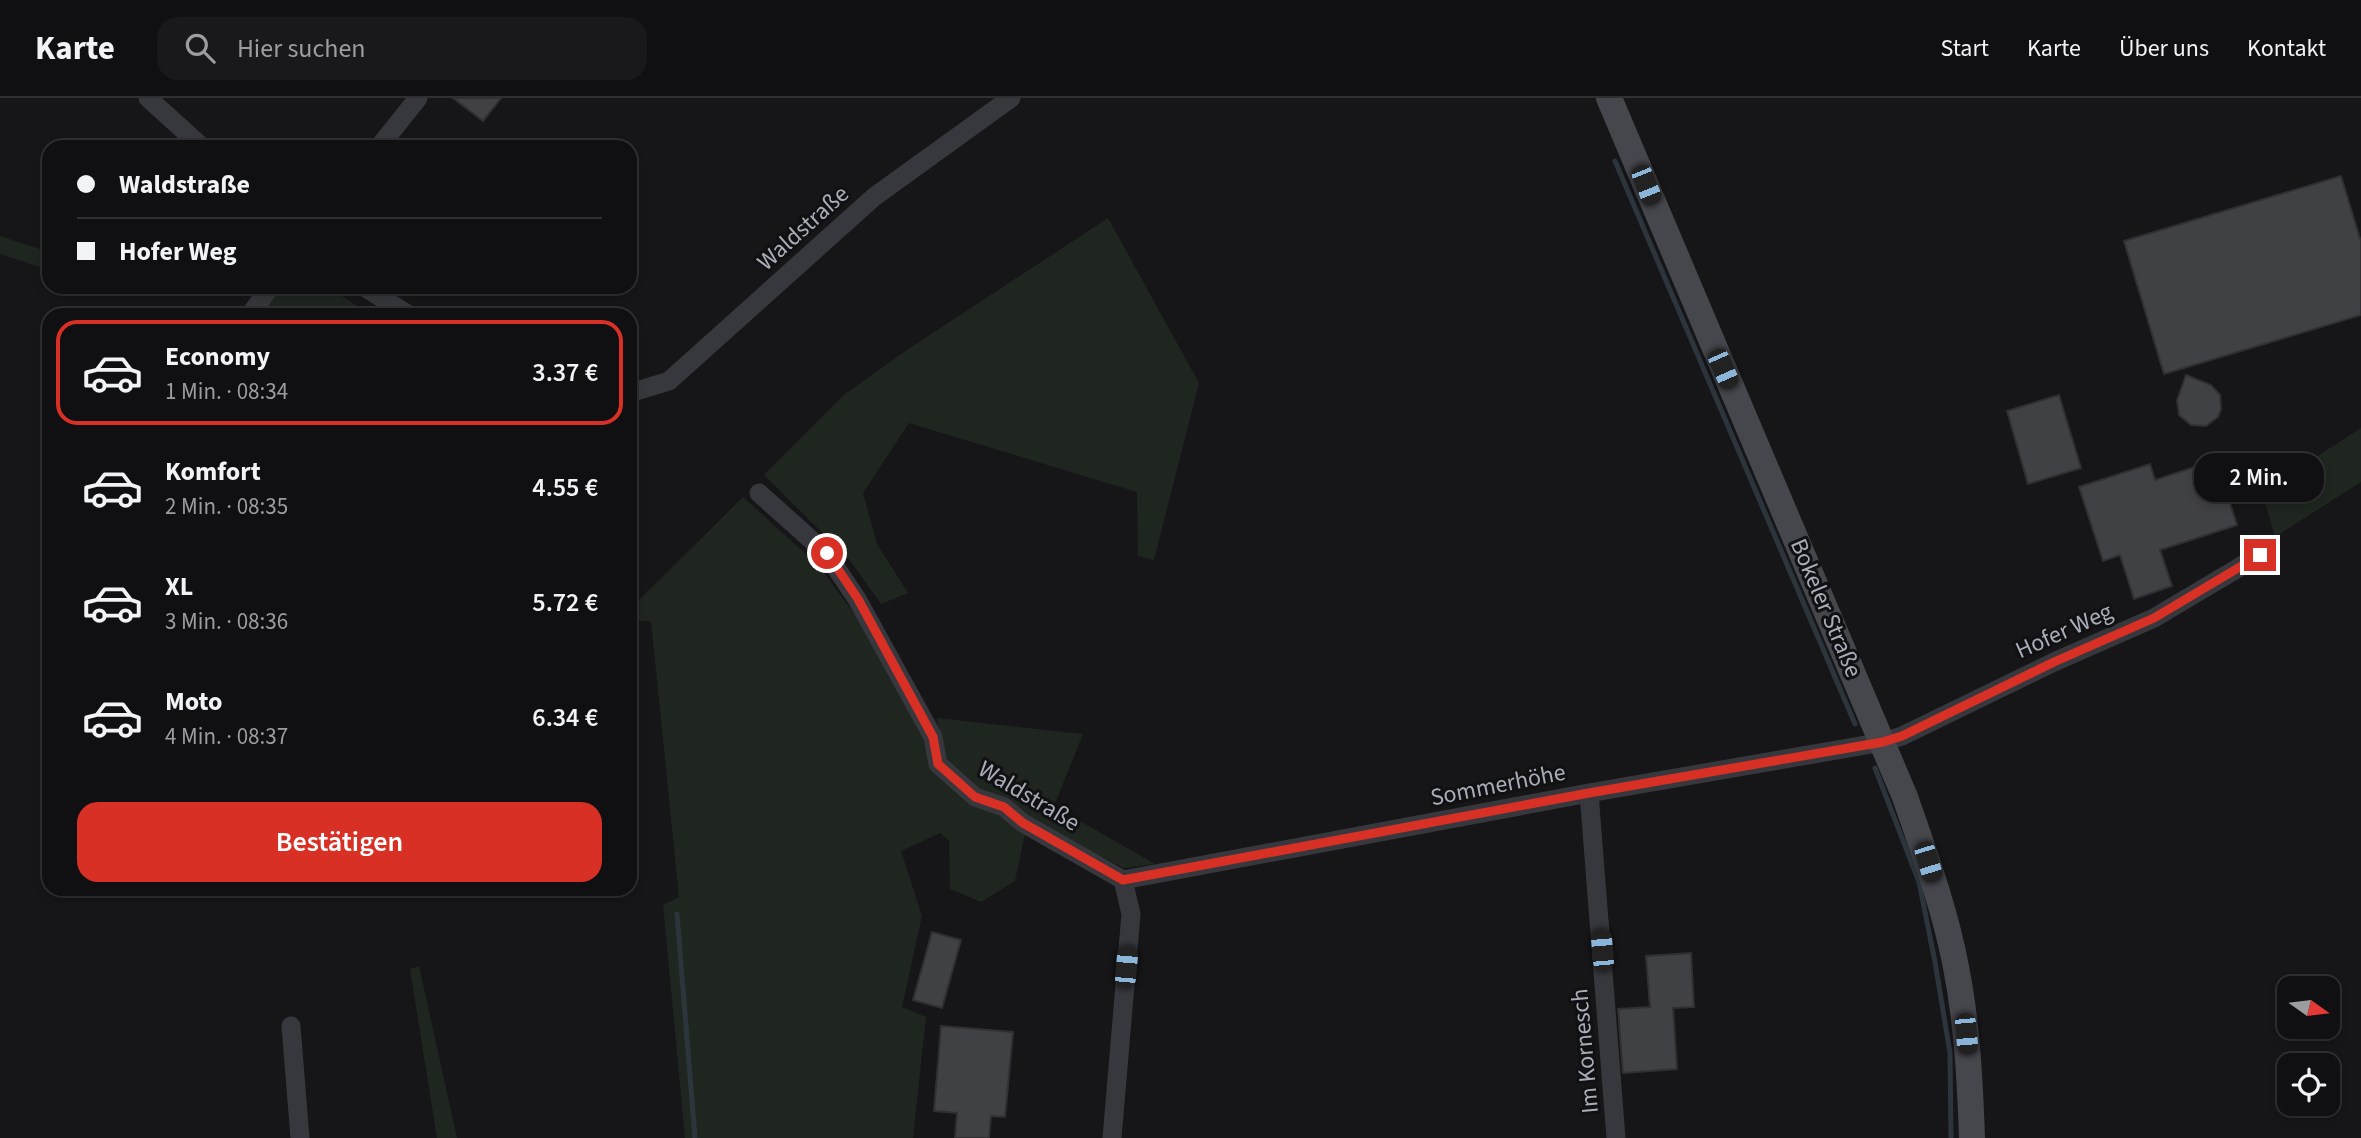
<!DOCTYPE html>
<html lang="de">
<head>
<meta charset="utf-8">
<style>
	:root { --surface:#101012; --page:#19191b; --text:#f1f3f6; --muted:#9c9d9f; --line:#303032; --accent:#d93025 }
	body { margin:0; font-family:"Source Sans 3",sans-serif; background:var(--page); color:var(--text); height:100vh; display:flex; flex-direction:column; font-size:26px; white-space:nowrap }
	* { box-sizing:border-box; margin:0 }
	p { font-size:23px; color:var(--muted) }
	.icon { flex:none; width:38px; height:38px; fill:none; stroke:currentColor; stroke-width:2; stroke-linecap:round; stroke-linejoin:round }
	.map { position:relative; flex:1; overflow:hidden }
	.side { position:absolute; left:42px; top:210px; width:595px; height:588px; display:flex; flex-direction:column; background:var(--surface); border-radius:21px; box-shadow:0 4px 10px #0003,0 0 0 2px var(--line) }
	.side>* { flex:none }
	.banner { position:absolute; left:42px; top:42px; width:595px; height:154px; border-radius:21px; box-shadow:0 4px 10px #0003,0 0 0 2px var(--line); display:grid; align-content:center; height:154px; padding:0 35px; background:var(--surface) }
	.needle { width:46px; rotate:104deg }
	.fabs { position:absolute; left:2277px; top:878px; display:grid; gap:14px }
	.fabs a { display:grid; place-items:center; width:63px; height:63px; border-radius:14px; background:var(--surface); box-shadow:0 4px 10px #0003,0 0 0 2px var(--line); font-size:35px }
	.end { position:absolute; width:32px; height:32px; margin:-16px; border:9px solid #d93025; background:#fff; box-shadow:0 0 0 4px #fff }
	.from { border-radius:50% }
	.bubble { position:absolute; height:49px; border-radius:21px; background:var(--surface); box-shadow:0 4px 10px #0003,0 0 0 2px var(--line); font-size:23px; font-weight:600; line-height:49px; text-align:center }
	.car { position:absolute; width:21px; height:42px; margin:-21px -10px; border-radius:9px; box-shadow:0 0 5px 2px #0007; background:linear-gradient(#222 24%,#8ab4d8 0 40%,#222 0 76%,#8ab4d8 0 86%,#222 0) }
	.banner b { display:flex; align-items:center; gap:24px; height:66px; font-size:26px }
	.banner b+b { border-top:2px solid var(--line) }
	.banner i { width:18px; height:18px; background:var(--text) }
	ul { padding:12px 0 0; list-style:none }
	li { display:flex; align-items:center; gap:21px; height:105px; margin:0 14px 10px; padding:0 21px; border:4px solid transparent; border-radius:21px }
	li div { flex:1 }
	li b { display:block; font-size:26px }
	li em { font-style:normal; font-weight:600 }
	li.selected { border-color:var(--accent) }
	li>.icon { width:63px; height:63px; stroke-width:1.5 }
	.cta { display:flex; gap:14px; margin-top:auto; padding:14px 35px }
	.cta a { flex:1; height:80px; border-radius:21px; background:var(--accent); color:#fff; font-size:28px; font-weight:600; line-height:80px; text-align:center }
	header { display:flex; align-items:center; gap:42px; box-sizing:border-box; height:98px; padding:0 35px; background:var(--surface); border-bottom:2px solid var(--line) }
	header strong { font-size:33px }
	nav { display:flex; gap:38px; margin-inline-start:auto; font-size:24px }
	.search { width:490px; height:63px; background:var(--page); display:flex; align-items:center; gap:18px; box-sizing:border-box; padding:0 24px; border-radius:21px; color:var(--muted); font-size:26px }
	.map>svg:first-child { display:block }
	.green { fill:#1e261f }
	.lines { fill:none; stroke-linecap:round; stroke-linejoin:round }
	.stream { stroke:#2c353c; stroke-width:5 }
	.building { fill:#404145; stroke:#303034; stroke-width:2 }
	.street { stroke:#37383d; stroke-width:19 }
	.secondary { stroke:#45474d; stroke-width:26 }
	.route { stroke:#d93025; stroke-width:9 }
	.labels { text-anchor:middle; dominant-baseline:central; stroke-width:6; stroke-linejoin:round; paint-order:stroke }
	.street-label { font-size:24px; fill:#a8adb8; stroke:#111113 }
</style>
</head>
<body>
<header>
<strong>Karte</strong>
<div class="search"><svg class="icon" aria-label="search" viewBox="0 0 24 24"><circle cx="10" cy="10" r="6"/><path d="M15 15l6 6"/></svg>Hier suchen</div>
<nav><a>Start</a><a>Karte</a><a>Über uns</a><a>Kontakt</a></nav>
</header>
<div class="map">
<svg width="2361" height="1040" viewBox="0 0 2361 1040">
	<rect width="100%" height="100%" fill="#161618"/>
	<g class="green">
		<path d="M1108 120 1199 285 1154 462 1138 458 1137 394 909 325 863 395 877 446 908 495 881 506 849 461 764 377 845 296 907 252Z"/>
		<path d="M0 138 49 154V172L0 156Z"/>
		<path d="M282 189H328L371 217H259Z"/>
		<path d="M2361 330V384L2275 439 2262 394Z"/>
		<path d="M743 399 820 469 861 525 924 641 930 669 967 705 999 715 1025 736 1015 783 981 804 950 791 949 743 940 735 901 753 922 818 902 909 926 919 913 1040H685L663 807 679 799 651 523H630V511Z"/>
		<path d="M937 620 1083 636 1054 708 1155 766 1124 770 1026 721 978 692 944 661Z"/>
		<path d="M419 868 457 1040H437L410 871Z"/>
	</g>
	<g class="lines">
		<g class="stream">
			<path d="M1615 63 1855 626"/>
			<path d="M1875 670 1919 784 1935 864 1950 955 1951 1040"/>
			<path d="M677 816 695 1040"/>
		</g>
	</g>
	<g class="building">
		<path d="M453 0H501L483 23Z"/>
		<path d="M2341 78 2361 144V217L2164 276 2124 143Z"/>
		<path d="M2186 277 2211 287 2220 297 2221 311 2218 319 2206 328 2191 327 2179 317 2177 302Z"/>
		<path d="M2059 297 2081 370 2028 386 2007 313Z"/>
		<path d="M2216 362 2237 427 2160 452 2172 488 2134 501 2120 457 2103 463 2079 389 2150 366 2155 382Z"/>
		<path d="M932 834 961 842 942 910 913 902Z"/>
		<path d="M1691 855 1694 909 1673 910 1677 971 1623 975 1618 911 1650 909 1646 858Z"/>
		<path d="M941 928 1013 934 1005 1019 991 1018 989 1040H955L957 1015 934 1013Z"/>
	</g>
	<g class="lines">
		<g class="street">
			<path d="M148 0 202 49"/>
			<path d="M379 49 418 0"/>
			<path d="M364 189 409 217"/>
			<path d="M250 217 270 189"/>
			<path d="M630 295 669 283 874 99 1011 0"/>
			<path d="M759 395 826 455 857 501 933 639 938 666 975 699 1004 709 1023 725 1123 782 1131 816 1112 1040"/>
			<path d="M1589 695 1616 1040"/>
			<path d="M1123 782 1589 695 1883 644 1902 638 2054 564 2154 520 2260 457"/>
			<path d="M291 928 300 1040"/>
		</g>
		<path class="secondary" d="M1609 0 1905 699C1924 754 1945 811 1956 869 1967 925 1970 982 1972 1040"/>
	</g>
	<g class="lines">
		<path class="route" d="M827 455 858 501 933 639 938 666 975 699 1004 709 1023 725 1123 782 1589 695 1883 644 1902 638 2054 564 2154 520 2260 457"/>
	</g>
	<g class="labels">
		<g class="street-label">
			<text transform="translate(803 130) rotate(-42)">Waldstraße</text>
			<text transform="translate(1826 510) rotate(67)">Bokeler Straße</text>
			<text transform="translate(2064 533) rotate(-24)">Hofer Weg</text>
			<text transform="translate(1498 687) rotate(-11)">Sommerhöhe</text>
			<text transform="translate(1029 698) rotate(31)">Waldstraße</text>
			<text transform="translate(1585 953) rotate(-95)">Im Kornesch</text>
		</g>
	</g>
</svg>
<div class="fabs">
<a><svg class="needle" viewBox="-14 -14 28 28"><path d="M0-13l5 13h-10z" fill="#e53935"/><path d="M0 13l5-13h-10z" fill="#9c9d9f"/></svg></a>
<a><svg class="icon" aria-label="locate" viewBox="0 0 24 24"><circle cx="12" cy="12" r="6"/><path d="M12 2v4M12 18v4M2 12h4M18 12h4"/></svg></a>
</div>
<i class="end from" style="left:827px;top:455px"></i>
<i class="end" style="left:2260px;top:457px"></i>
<div class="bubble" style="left:2194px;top:355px;width:130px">2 Min.</div>
<i class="car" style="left:1646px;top:87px;rotate:158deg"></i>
<i class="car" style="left:1723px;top:271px;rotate:156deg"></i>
<i class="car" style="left:1928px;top:764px;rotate:163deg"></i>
<i class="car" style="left:1602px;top:852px;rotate:355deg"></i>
<i class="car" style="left:1126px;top:869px;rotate:5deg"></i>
<i class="car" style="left:1966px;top:936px;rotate:175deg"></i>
<div class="banner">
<b><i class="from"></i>Waldstraße</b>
<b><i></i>Hofer Weg</b>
</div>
<section class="side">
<ul>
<li class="selected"><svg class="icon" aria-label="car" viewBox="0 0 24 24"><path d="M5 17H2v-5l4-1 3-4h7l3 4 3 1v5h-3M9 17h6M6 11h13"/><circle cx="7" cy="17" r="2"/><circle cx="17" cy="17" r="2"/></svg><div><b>Economy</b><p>1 Min. · 08:34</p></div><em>3.37 €</em></li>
<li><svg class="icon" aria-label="car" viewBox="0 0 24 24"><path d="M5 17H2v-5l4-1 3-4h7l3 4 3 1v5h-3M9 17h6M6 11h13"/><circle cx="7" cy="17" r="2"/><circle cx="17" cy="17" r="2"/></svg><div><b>Komfort</b><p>2 Min. · 08:35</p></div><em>4.55 €</em></li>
<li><svg class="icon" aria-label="car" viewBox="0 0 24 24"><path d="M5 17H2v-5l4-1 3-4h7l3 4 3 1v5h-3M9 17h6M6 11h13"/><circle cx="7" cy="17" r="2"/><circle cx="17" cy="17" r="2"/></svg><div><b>XL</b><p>3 Min. · 08:36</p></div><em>5.72 €</em></li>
<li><svg class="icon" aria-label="car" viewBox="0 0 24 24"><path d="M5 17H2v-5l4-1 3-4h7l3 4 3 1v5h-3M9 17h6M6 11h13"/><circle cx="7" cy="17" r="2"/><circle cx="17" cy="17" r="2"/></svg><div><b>Moto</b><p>4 Min. · 08:37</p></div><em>6.34 €</em></li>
</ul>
<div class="cta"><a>Bestätigen</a></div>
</section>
</div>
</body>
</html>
